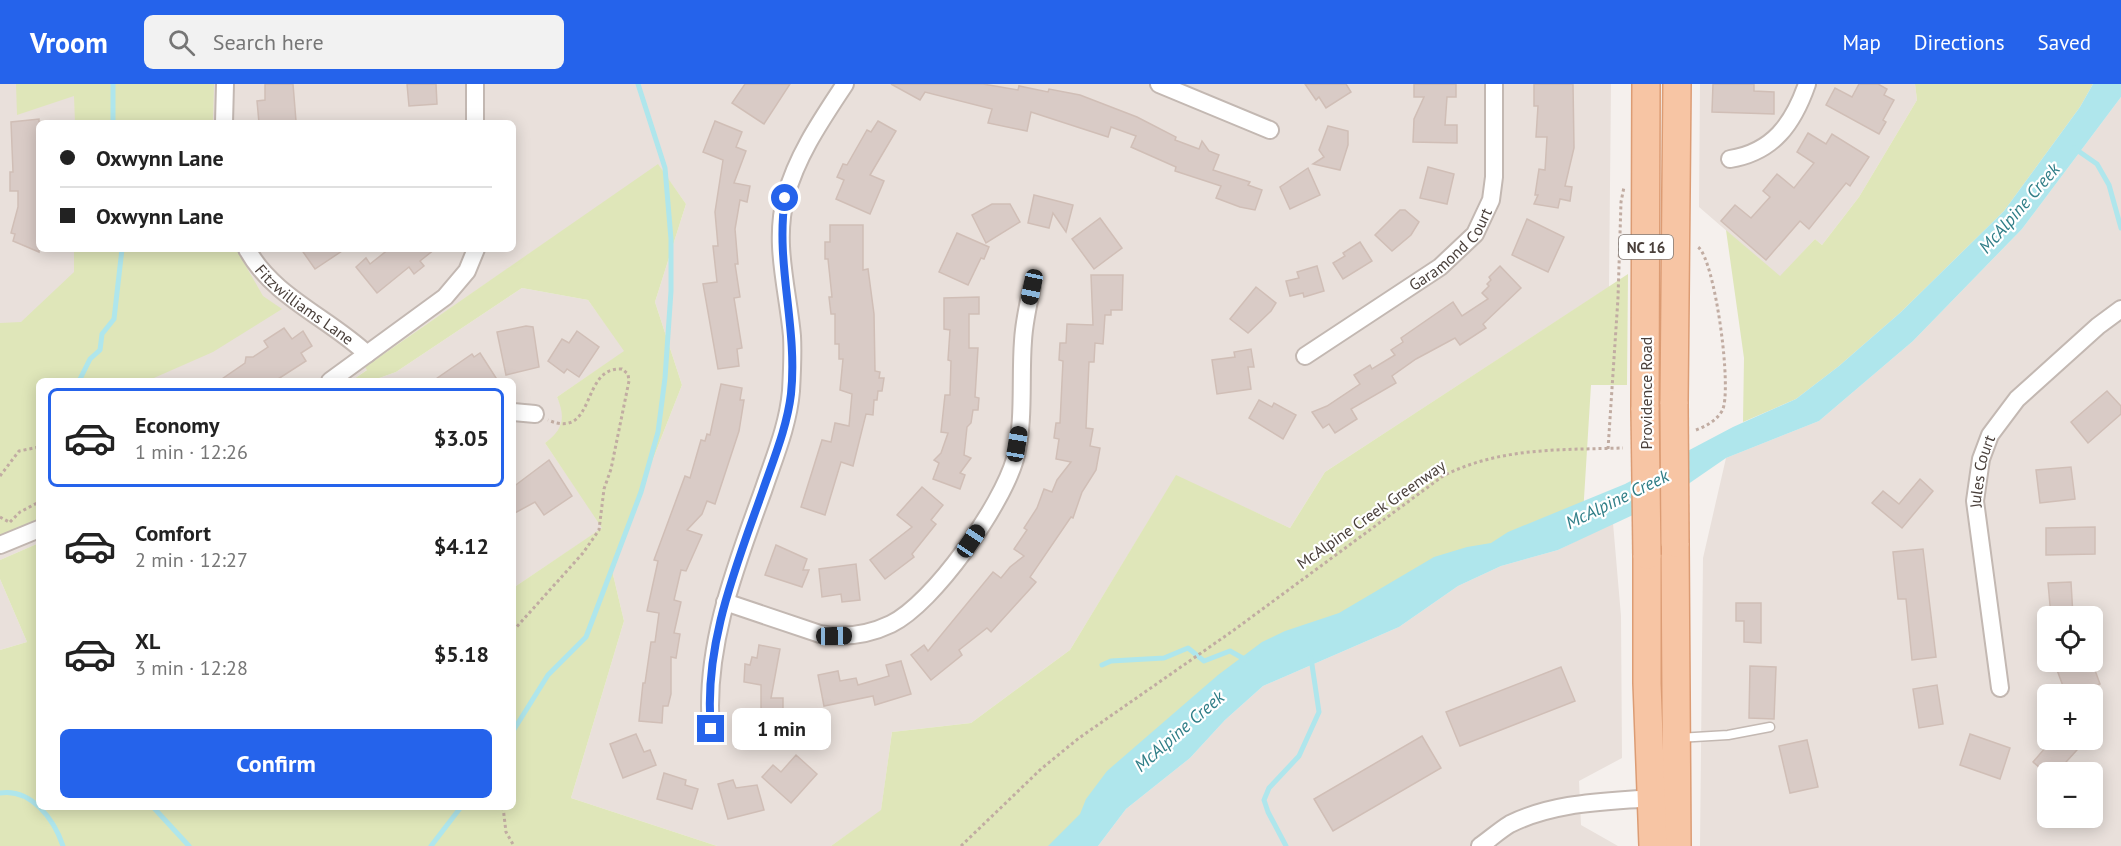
<!DOCTYPE html>
<html lang="en">
<head>
<meta charset="utf-8">
<style>
	:root { --surface:#fff; --page:#f2f2f2; --text:#222; --muted:#767676; --line:#e0e0e0; --accent:#2563eb }
	body { margin:0; font-family:"PT Sans",sans-serif; background:var(--page); color:var(--text); height:100vh; display:flex; flex-direction:column; font-size:22px; white-space:nowrap }
	* { box-sizing:border-box; margin:0 }
	p { font-size:20px; color:var(--muted) }
	.icon { flex:none; width:33px; height:33px; fill:none; stroke:currentColor; stroke-width:2; stroke-linecap:round; stroke-linejoin:round }
	.map { position:relative; flex:1; overflow:hidden }
	.sheet { position:absolute; left:36px; top:294px; width:480px; height:432px; display:flex; flex-direction:column; background:var(--surface); border-radius:9px; box-shadow:0 3px 15px #0003 }
	.sheet>* { flex:none }
	.hud { position:absolute; left:36px; top:36px; width:480px; height:132px; border-radius:9px; box-shadow:0 3px 15px #0003; display:grid; align-content:center; height:132px; padding:0 24px; background:var(--surface) }
	.controls { position:absolute; left:2037px; top:522px; display:grid; gap:12px }
	.controls a { display:grid; place-items:center; width:66px; height:66px; border-radius:9px; background:var(--surface); box-shadow:0 3px 15px #0003; font-size:30px }
	.end { position:absolute; width:27px; height:27px; margin:-14px; border:8px solid #2563eb; background:#fff; box-shadow:0 0 0 3px #fff }
	.from { border-radius:50% }
	.bubble { position:absolute; height:42px; border-radius:9px; background:var(--surface); box-shadow:0 3px 15px #0003; font-size:20px; font-weight:700; line-height:42px; text-align:center }
	.car { position:absolute; width:18px; height:36px; margin:-18px -9px; border-radius:8px; box-shadow:0 0 4px 2px #0007; background:linear-gradient(#222 24%,#8ab4d8 0 40%,#222 0 76%,#8ab4d8 0 86%,#222 0) }
	.hud b { display:flex; align-items:center; gap:21px; height:57px; font-size:22px }
	.hud b+b { border-top:2px solid var(--line) }
	.hud i { width:15px; height:15px; background:var(--text) }
	ul { padding:10px 0 0; list-style:none }
	li { display:flex; align-items:center; gap:18px; height:99px; margin:0 12px 9px; padding:0 12px; border:3px solid transparent; border-radius:9px }
	li div { flex:1 }
	li b { display:block; font-size:22px }
	li em { font-style:normal; font-weight:700 }
	li.current { border-color:var(--accent) }
	li>.icon { width:54px; height:54px; stroke-width:1.5 }
	.action { display:flex; gap:12px; margin-top:auto; padding:12px 24px }
	.action a { flex:1; height:69px; border-radius:9px; background:var(--accent); color:#fff; font-size:24px; font-weight:700; line-height:69px; text-align:center }
	header { display:flex; align-items:center; gap:36px; box-sizing:border-box; height:84px; padding:0 30px; background:var(--accent); color:#fff }
	header strong { font-size:28px }
	nav { display:flex; gap:33px; margin-inline-start:auto; font-size:21px }
	.search { width:420px; height:54px; background:var(--page); display:flex; align-items:center; gap:15px; box-sizing:border-box; padding:0 21px; border-radius:9px; color:var(--muted); font-size:22px }
	.map>svg:first-child { display:block }
	.residential { fill:#e9e0db; fill-rule:evenodd }
	.green { fill:#dfe6b9 }
	.water { fill:#afe6ec }
	.lines { fill:none; stroke-linecap:round; stroke-linejoin:round }
	.stream { stroke:#afe6ec; stroke-width:5 }
	.building { fill:#d9cbc6; stroke:#d0beb6; stroke-width:1.5 }
	.service-casing { stroke:#c3b8b2; stroke-width:11 }
	.minor-casing { stroke:#c3b8b2; stroke-width:20 }
	.primary-casing { stroke:#dc9c74; stroke-width:30 }
	.path { stroke:#c1aca2; stroke-width:3; stroke-dasharray:3 3; stroke-linecap:butt }
	.service { stroke:#fff; stroke-width:8 }
	.minor { stroke:#fff; stroke-width:16 }
	.primary { stroke:#f7c5a4; stroke-width:27 }
	.primary-bridge-casing { stroke:#dc9c74; stroke-width:30; stroke-linecap:butt }
	.primary-bridge { stroke:#f7c5a4; stroke-width:27 }
	.route { stroke:#2563eb; stroke-width:8 }
	.labels { text-anchor:middle; dominant-baseline:central; stroke-width:4.5; stroke-linejoin:round; paint-order:stroke }
	.shield { fill:#fff; stroke:#807975; stroke-width:1.5 }
	.shield-label { font-size:15px; font-weight:bold; fill:#493f3a }
	.street-label { font-size:16px; fill:#493f3a; stroke:#fff }
	.water-label { font-size:18px; font-style:italic; fill:#307e87; stroke:#fff }
</style>
</head>
<body>
<header>
<strong>Vroom</strong>
<div class="search"><svg class="icon" aria-label="search" viewBox="0 0 24 24"><circle cx="10" cy="10" r="6"/><path d="M15 15l6 6"/></svg>Search here</div>
<nav><a>Map</a><a>Directions</a><a>Saved</a></nav>
</header>
<div class="map">
<svg width="2121" height="762" viewBox="0 0 2121 762">
	<rect width="100%" height="100%" fill="#f5f0ed"/>
	<g class="residential">
		<path d="M0 0H1611L1609 203 1325 388 1290 444 1176 392 1070 566 971 639 892 648 881 727 831 762H717L571 714 624 537 611 482 682 301 655 218 686 120 658 81 365 283 368 285 351 297H39V459L0 476ZM39 39H513V165H39Z"/>
		<path d="M1700 0H1915L1917 16 1859 113 1822 161 1815 155 1780 193 1699 123Z"/>
		<path d="M2121 13V762H1700L1703 474 1726 374 1819 337 1913 257 2022 145ZM2048 532H2092V578H2048ZM2048 610H2092V656H2048ZM2048 688H2092V734H2048Z"/>
		<path d="M522 204 588 216 625 267 557 313 563 326 562 341 557 350 545 359 603 444 513 504V297H371L396 288Z"/>
		<path d="M1613 439 1621 532 1622 674 1579 697 1581 741 1618 762H1098L1126 725 1190 674 1225 636 1263 602 1399 543 1458 502 1501 482 1558 466Z"/>
		<path d="M0 495 27 558 0 566Z"/>
	</g>
	<g class="green">
		<path d="M16 0H214L213 39H75L74 12 17 31Z"/>
		<path d="M1915 0H2093L2080 23 2004 127 1901 228 1839 282 1796 315 1743 338 1744 274 1726 146 1780 192 1815 155 1822 161 1859 113 1917 16Z"/>
		<path d="M658 80 686 120 655 218 682 301 611 482 624 537 571 714 717 762H0V566L27 558 0 495V476L39 459V723H513V504L602 444 545 359C563 346 566 334 557 313L624 267 588 216 522 204 396 288 371 297H351L367 286 365 283Z"/>
		<path d="M74 165H236L263 212 282 225 213 268 147 297H39V436L0 453V239L21 238 74 188Z"/>
		<path d="M1628 190 1627 301H1591L1583 431 1256 578 1070 762H831L881 726 892 648 971 639 1070 566 1176 391 1290 444 1325 388Z"/>
	</g>
	<path class="water" d="M2093 0H2121V13L2022 145 1913 257 1819 337 1726 374 1665 416 1558 466 1501 482 1458 502 1399 543 1263 602 1225 636 1190 674 1126 725 1098 762H1048L1080 730 1086 715 1107 687 1218 591 1262 558 1285 547 1339 529 1434 473 1467 463 1491 459 1508 448 1625 400 1733 343 1796 315 1839 282 1901 228 2004 127 2080 23Z"/>
	<g class="lines">
		<g class="stream">
			<path d="M113 39V0"/>
			<path d="M2074 64 2097 80 2109 101 2121 144"/>
			<path d="M79 297 90 275 100 266 102 250 114 235 122 165"/>
			<path d="M1102 581 1111 577 1164 574 1188 564 1204 577 1230 567 1246 576"/>
			<path d="M513 647 548 591 586 553 641 408 658 348 665 294 671 207V155L665 84 638 0"/>
			<path d="M0 709C31 704 54 735 63 762"/>
			<path d="M153 723 189 762"/>
			<path d="M431 762 461 723"/>
			<path d="M1286 762 1268 728 1264 716 1269 704 1299 672 1319 628 1311 574"/>
		</g>
	</g>
	<g class="building">
		<path d="M265 0H293L296 37 259 39 257 17 265 16Z"/>
		<path d="M407 0H436L437 20 409 22Z"/>
		<path d="M745 0H790L764 40 732 19Z"/>
		<path d="M891 0H983L1018 6 1019 2 1048 8 1049 5 1080 11 1137 33 1176 53 1175 56 1199 65 1202 57 1209 67 1219 71 1213 86 1250 98 1248 101 1262 106 1255 126 1240 123 1216 114 1221 102 1175 87 1176 83 1131 63 1136 52 1111 43 1108 53 1031 28 1027 47 988 39 992 25 925 8 920 16Z"/>
		<path d="M1305 0H1346L1351 8 1326 24 1319 13 1316 16Z"/>
		<path d="M1414 0H1456V13H1447L1445 41H1457V59L1413 58 1414 35 1424 13H1414Z"/>
		<path d="M1534 0H1573L1574 64 1565 102 1572 103 1570 117 1560 115 1558 124 1534 120 1538 111H1535L1539 85 1545 86 1547 53H1536L1538 22H1534Z"/>
		<path d="M1713 0H1754V7L1774 8V30L1712 28Z"/>
		<path d="M1859 0H1878L1887 5 1884 11 1894 16 1883 36 1886 38 1879 50 1826 21 1835 4 1852 13Z"/>
		<path d="M39 35V168L13 157 15 150 11 149 18 123V107H10V88H13L11 38Z"/>
		<path d="M715 37 742 48 736 63 746 67 734 99 750 102 747 118 740 116 735 145 738 180H735L740 213 734 214 742 264 737 265 739 282 718 285 703 200 717 198 713 162H718L715 128 723 76 703 68Z"/>
		<path d="M878 37 896 47 870 91 884 97 870 130 836 115 844 96 837 93 843 80 847 81 867 46 871 48Z"/>
		<path d="M1328 42 1348 47V61L1340 86 1313 80 1324 73 1319 66Z"/>
		<path d="M1808 49 1826 60 1832 50 1869 73 1850 102 1846 99 1809 145 1800 137 1766 176 1721 137 1735 121 1751 134 1770 113 1763 107 1777 90 1794 104 1814 79 1797 68Z"/>
		<path d="M1428 83 1454 90 1447 120 1420 114Z"/>
		<path d="M1308 84 1320 111 1290 125 1280 103Z"/>
		<path d="M1034 111 1073 121 1066 148 1053 129 1049 144 1028 139Z"/>
		<path d="M992 120H1010L1020 138 986 159 972 131Z"/>
		<path d="M1400 126H1405L1419 138 1411 151 1392 167 1375 151Z"/>
		<path d="M1100 134 1122 164 1094 185 1072 155Z"/>
		<path d="M1527 135 1564 153 1548 188 1512 171Z"/>
		<path d="M830 141H863V186L868 185 874 230 875 287 880 288 879 294H884L882 307H878L877 316H874L873 331 866 330 853 382 841 378 825 431 801 423 822 356 831 358 835 339 849 342 852 310 840 306 843 275H839V260H835V230H831L829 213H832L828 175H825V158H830Z"/>
		<path d="M957 149 989 163 984 175 981 174 968 201 939 188Z"/>
		<path d="M1360 158 1372 177 1343 195 1333 179 1345 172 1343 169Z"/>
		<path d="M301 165H345L315 185Z"/>
		<path d="M389 165H435L420 177 424 182 414 190 409 183 377 209 356 183 366 174 370 180Z"/>
		<path d="M1317 182 1324 207 1304 213 1303 209 1290 212 1286 197 1299 194 1297 188Z"/>
		<path d="M1500 182 1521 204 1483 240 1486 244 1460 261 1455 254 1416 275 1392 292 1396 299 1351 325 1357 335 1335 349 1329 340 1323 344 1312 328 1327 322 1360 300 1354 291 1370 281 1372 285 1395 271 1391 266 1403 258 1401 254 1453 218 1462 232 1488 215 1482 209 1489 202 1487 200 1491 196 1489 193Z"/>
		<path d="M1091 191H1123L1122 226H1111V231H1105L1103 260 1095 259 1094 278H1089L1086 344 1093 345 1090 362 1100 364 1096 386 1082 408 1073 434 1071 433 1030 493 1036 498 1030 505 991 548 987 544 959 566 962 571 931 596 911 571 924 561 928 567 993 488 1001 494 1010 483 1024 472 1014 465 1027 446 1024 444 1037 424 1044 405 1052 408 1057 396 1071 378 1056 375 1059 355 1054 354 1056 339H1060L1063 277 1059 276 1060 259H1066L1067 240 1093 241Z"/>
		<path d="M1256 203 1276 219 1271 227 1248 249 1230 235Z"/>
		<path d="M979 213V230H969V264H978L975 313 979 314 978 326H973L971 339 967 343 964 371 971 374 960 389 965 391 960 405 933 395 939 379 934 376 941 369 948 349 941 348 945 311H950L951 277 948 276 950 246 944 245V214Z"/>
		<path d="M526 242 533 243 539 283 506 291 497 248Z"/>
		<path d="M284 244 292 255 303 247 312 262 301 269 306 277 275 297H219L245 279 246 273H253L268 263 264 257Z"/>
		<path d="M577 247 599 263 579 293 567 285 564 289 548 277 562 255 569 259Z"/>
		<path d="M1251 265 1254 283H1248L1251 305 1217 310 1212 276 1235 273 1234 268Z"/>
		<path d="M480 269 498 297H433L472 270 474 273Z"/>
		<path d="M721 300 742 304 740 316H744L739 347 715 420 707 417 702 430 687 446 702 451 686 487 681 486 674 516 681 518 674 549 680 550 676 574 671 573V610L668 622H663L662 639 639 637 643 599H645L651 558H655L659 529 647 527 658 477 654 476 685 392 690 394 701 356 705 357 707 350 710 351Z"/>
		<path d="M2107 307 2121 322V330L2088 359 2071 338Z"/>
		<path d="M1259 316 1272 323 1274 319 1296 331 1283 355 1249 334Z"/>
		<path d="M549 376 572 412 544 431 535 418 513 430V403Z"/>
		<path d="M2071 383 2075 415 2040 419 2036 386Z"/>
		<path d="M1920 395 1933 407 1902 444 1872 419 1883 407 1899 420Z"/>
		<path d="M922 403 943 421 931 436 936 440 912 470 914 473 885 495 870 476 912 443 897 431Z"/>
		<path d="M2095 443V470L2046 471V444Z"/>
		<path d="M776 461 807 475 803 486H809L802 503 765 491Z"/>
		<path d="M1923 465 1936 573 1912 576 1906 515H1898L1893 468Z"/>
		<path d="M856 480 860 516 842 518 841 510 822 513 819 485Z"/>
		<path d="M2071 498 2073 532H2051L2048 499Z"/>
		<path d="M1736 519H1761V559L1744 558V537H1736Z"/>
		<path d="M759 561 780 565 771 614H783V651H756L755 628H761V601L744 598 745 580 750 581 752 573 757 574Z"/>
		<path d="M901 577 911 610 875 621 873 612 824 622 818 591 838 587 840 597 856 594 858 601 889 592 886 581Z"/>
		<path d="M2054 578H2092L2100 600 2066 610Z"/>
		<path d="M1750 582 1776 583 1774 635 1749 634Z"/>
		<path d="M1561 583 1575 617 1460 662 1446 628Z"/>
		<path d="M1937 601 1943 640 1919 644 1913 605Z"/>
		<path d="M636 650 644 668 650 666 656 681 623 694 610 660Z"/>
		<path d="M1970 650 2010 664 2000 695 1960 681Z"/>
		<path d="M1422 652 1441 684 1333 747 1314 715Z"/>
		<path d="M1807 656 1818 703 1790 709 1779 662Z"/>
		<path d="M2052 656H2086L2057 688H2045L2033 678Z"/>
		<path d="M796 671 817 690 791 719 762 693 773 681 781 688Z"/>
		<path d="M664 689 686 696 685 701 698 705 692 725 657 715Z"/>
		<path d="M733 696 736 704 757 701 764 726 728 735 718 700Z"/>
	</g>
	<g class="lines">
		<defs>
			<path id="service" d="M1678 654 1728 651 1770 643"/>
			<g id="minor">
				<path d="M475 0V39"/>
				<path d="M1159 0 1270 46"/>
				<path d="M224 39 225 0"/>
				<path d="M1730 75C1773 68 1793 40 1807 0"/>
				<path id="s1" d="M247 165C272 212 329 234 367 270"/>
				<path id="s2" d="M1305 272 1440 183 1475 150 1491 116 1494 93V0"/>
				<path d="M330 297 445 213 467 187 476 165"/>
				<path d="M513 328 535 330"/>
				<path d="M0 461 39 445"/>
				<path d="M725 518 820 550C844 554 868 551 891 540 934 519 1002 421 1015 375 1025 337 1020 295 1023 257 1024 238 1028 221 1032 203"/>
				<path id="s3" d="M2000 604 1975 417 1981 375 1990 351 2017 315 2098 242 2121 225"/>
				<path d="M711 645C704 563 735 484 763 407 774 374 788 342 791 307 792 289 793 270 792 252 788 206 773 159 786 112 797 71 822 35 845 0"/>
				<path d="M1480 762C1490 755 1500 746 1510 740 1555 718 1603 718 1651 714"/>
			</g>
			<g id="primary">
				<path d="M1674 320 1677 0"/>
				<path d="M1645 326 1646 0"/>
				<path d="M1675 459 1677 762"/>
				<path d="M1647 471V599L1653 762"/>
			</g>
		</defs>
		<use href="#service" class="service-casing"/>
		<use href="#minor" class="minor-casing"/>
		<use href="#primary" class="primary-casing"/>
		<g class="path">
			<path d="M1696 346C1706 342 1716 337 1722 327 1733 308 1715 175 1698 163"/>
			<path d="M1608 365 1618 214 1621 118 1624 103"/>
			<path d="M0 392 19 367 39 363"/>
			<path d="M0 433 9 438"/>
			<path d="M10 438 20 428 39 418"/>
			<path d="M513 547 583 469 599 446 604 405 611 385 629 297 628 290 622 285C580 282 597 357 548 336"/>
			<path d="M503 723 506 748 514 762"/>
			<path d="M961 762 1041 685 1079 654 1234 546 1443 392C1500 363 1561 366 1623 364"/>
		</g>
		<use href="#service" class="service"/>
		<use href="#minor" class="minor"/>
		<use href="#primary" class="primary"/>
		<defs>
			<g id="primary-bridge">
				<path d="M1674 320 1675 459"/>
				<path d="M1645 326 1647 471"/>
			</g>
		</defs>
		<use href="#primary-bridge" class="primary-bridge-casing"/>
		<use href="#primary-bridge" class="primary-bridge"/>
	</g>
	<g class="lines">
		<path class="route" d="M711 645C703 562 736 483 763 406 774 374 787 343 791 310 798 243 775 180 785 114"/>
	</g>
	<g class="labels">
		<rect class="shield" x="1619" y="151" width="54" height="24" rx="4.5"/>
		<g class="shield-label">
			<text x="1646" y="163">NC 16</text>
		</g>
		<g class="street-label">
			<text stroke="none"><textPath href="#s2" startOffset="182">Garamond Court</textPath></text>
			<text stroke="none"><textPath href="#s1" startOffset="81">Fitzwilliams Lane</textPath></text>
			<text transform="translate(1646 309) rotate(-90)">Providence Road</text>
			<text stroke="none"><textPath href="#s3" startOffset="219">Jules Court</textPath></text>
			<text transform="translate(1371 430) rotate(-35)">McAlpine Creek Greenway</text>
		</g>
		<g class="water-label">
			<text transform="translate(2019 124) rotate(-49)">McAlpine Creek</text>
			<text transform="translate(1617 415) rotate(-26)">McAlpine Creek</text>
			<text transform="translate(1179 647) rotate(-41)">McAlpine Creek</text>
		</g>
	</g>
</svg>
<div class="controls">
<a><svg class="icon" aria-label="locate" viewBox="0 0 24 24"><circle cx="12" cy="12" r="6"/><path d="M12 2v4M12 18v4M2 12h4M18 12h4"/></svg></a>
<a>+</a>
<a>−</a>
</div>
<i class="end from" style="left:785px;top:114px"></i>
<i class="end" style="left:711px;top:645px"></i>
<div class="bubble" style="left:732px;top:624px;width:99px">1 min</div>
<i class="car" style="left:1032px;top:203px;rotate:192deg"></i>
<i class="car" style="left:1017px;top:360px;rotate:9deg"></i>
<i class="car" style="left:971px;top:457px;rotate:34deg"></i>
<i class="car" style="left:834px;top:552px;rotate:89deg"></i>
<div class="hud">
<b><i class="from"></i>Oxwynn Lane</b>
<b><i></i>Oxwynn Lane</b>
</div>
<section class="sheet">
<ul>
<li class="current"><svg class="icon" aria-label="car" viewBox="0 0 24 24"><path d="M5 17H2v-5l4-1 3-4h7l3 4 3 1v5h-3M9 17h6M6 11h13"/><circle cx="7" cy="17" r="2"/><circle cx="17" cy="17" r="2"/></svg><div><b>Economy</b><p>1 min · 12:26</p></div><em>$3.05</em></li>
<li><svg class="icon" aria-label="car" viewBox="0 0 24 24"><path d="M5 17H2v-5l4-1 3-4h7l3 4 3 1v5h-3M9 17h6M6 11h13"/><circle cx="7" cy="17" r="2"/><circle cx="17" cy="17" r="2"/></svg><div><b>Comfort</b><p>2 min · 12:27</p></div><em>$4.12</em></li>
<li><svg class="icon" aria-label="car" viewBox="0 0 24 24"><path d="M5 17H2v-5l4-1 3-4h7l3 4 3 1v5h-3M9 17h6M6 11h13"/><circle cx="7" cy="17" r="2"/><circle cx="17" cy="17" r="2"/></svg><div><b>XL</b><p>3 min · 12:28</p></div><em>$5.18</em></li>
</ul>
<div class="action"><a>Confirm</a></div>
</section>
</div>
</body>
</html>
